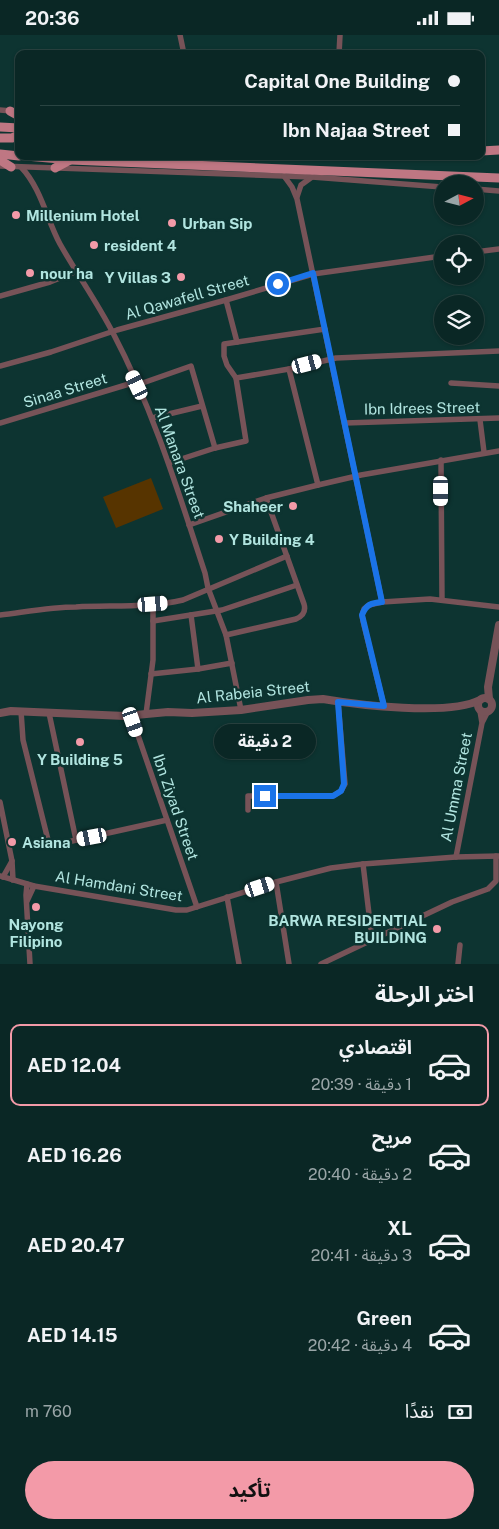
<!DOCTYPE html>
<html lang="ar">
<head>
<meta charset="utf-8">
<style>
	:root { --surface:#0a2725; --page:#183332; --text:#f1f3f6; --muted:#99a5a7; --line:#2a4442; --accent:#f39aa8 }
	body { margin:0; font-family:"Public Sans","Noto Sans Arabic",sans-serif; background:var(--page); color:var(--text); direction:rtl; height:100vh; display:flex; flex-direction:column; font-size:19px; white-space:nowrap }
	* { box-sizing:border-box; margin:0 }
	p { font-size:16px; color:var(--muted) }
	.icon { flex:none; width:28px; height:28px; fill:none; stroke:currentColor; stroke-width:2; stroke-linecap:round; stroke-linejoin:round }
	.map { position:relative; height:929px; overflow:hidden; direction:ltr }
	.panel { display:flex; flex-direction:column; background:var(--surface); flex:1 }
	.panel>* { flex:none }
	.banner { position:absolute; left:15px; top:15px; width:470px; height:110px; border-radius:10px; box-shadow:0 1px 4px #0004,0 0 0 1px var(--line); direction:rtl; display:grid; align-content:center; height:110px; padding:0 25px; background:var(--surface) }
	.needle { width:32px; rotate:83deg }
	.controls { position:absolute; left:434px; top:140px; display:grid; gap:10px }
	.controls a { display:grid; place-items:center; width:50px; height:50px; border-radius:50%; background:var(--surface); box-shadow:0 1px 4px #0004,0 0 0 1px var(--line); font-size:25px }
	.end { position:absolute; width:22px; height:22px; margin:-11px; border:6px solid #1a73e8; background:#fff; box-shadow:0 0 0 2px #fff }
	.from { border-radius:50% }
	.bubble { position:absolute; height:35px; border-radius:18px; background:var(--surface); box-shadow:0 1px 4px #0004,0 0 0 1px var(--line); font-size:16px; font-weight:700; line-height:35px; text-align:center; direction:rtl }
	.car { position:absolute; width:15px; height:30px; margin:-15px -8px; border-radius:6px; box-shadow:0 0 4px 1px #0007; background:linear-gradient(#fff 24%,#345 0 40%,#fff 0 76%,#345 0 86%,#fff 0) }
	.banner b { display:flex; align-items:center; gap:18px; height:48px; font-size:19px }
	.banner b+b { border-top:1px solid var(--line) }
	.banner i { width:12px; height:12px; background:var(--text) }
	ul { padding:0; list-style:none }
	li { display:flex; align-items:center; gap:15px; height:82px; margin:0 10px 8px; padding:0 15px; border:2px solid transparent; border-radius:10px }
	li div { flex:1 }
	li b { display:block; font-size:19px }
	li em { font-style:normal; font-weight:700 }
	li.selected { border-color:var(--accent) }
	li>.icon { width:45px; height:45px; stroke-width:1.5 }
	h2 { padding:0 25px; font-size:22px; line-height:60px }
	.pay { display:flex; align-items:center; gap:12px; height:55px; padding:0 25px; font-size:19px }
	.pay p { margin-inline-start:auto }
	.primary-button { display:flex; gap:10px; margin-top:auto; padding:10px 25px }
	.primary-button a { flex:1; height:58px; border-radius:30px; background:var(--accent); color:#111; font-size:20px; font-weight:700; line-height:58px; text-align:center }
	.status { display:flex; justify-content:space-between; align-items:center; height:35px; padding:0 25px; background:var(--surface); direction:ltr }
	.status svg { height:14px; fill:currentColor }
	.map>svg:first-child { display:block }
	.green { fill:#573400 }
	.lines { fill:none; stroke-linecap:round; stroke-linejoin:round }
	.minor { stroke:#775358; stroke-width:5.5 }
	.tertiary { stroke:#775358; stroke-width:8 }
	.primary { stroke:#bf7783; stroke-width:9 }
	.route { stroke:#1a73e8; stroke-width:6 }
	.poi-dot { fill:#f39aa8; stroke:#0d3431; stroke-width:2 }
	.labels { text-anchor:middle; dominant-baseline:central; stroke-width:5; stroke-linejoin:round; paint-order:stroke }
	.poi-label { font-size:15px; font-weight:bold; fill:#b1e5e0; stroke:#0d3431; text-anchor:start }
	.street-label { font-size:15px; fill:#b1e5e0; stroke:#0d3431 }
</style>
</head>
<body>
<div class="status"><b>20:36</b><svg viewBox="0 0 49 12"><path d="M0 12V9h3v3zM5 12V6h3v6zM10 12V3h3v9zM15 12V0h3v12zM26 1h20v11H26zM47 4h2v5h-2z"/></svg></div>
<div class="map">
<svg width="499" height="929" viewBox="0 0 499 929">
	<rect width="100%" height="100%" fill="#0d3431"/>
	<path class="green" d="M151 443 163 474 116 493 103 462Z"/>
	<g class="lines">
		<g class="minor">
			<path d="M180 0 184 19"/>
			<path d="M339 19 340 0"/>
			<path d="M0 75 12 76"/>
			<path d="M0 131 312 142 442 152"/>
			<path d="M21 132C41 153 47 185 60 209 77 239 97 267 113 298 153 374 178 456 205 538L208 553 226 600 241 675"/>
			<path d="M284 141 292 152 297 164 382 567"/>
			<path d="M475 154 499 156"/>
			<path d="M297 162 301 150 312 142"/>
			<path d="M475 217 499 214"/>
			<path d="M0 261 50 247 75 237"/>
			<path d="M226 265 237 307"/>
			<path d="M0 331 51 317 117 295 226 265 313 239 442 221"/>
			<path d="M289 334 318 450"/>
			<path d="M236 343 289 334 336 323 499 316"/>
			<path d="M451 348 499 351"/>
			<path d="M152 383 202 371"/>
			<path d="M480 385 484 417"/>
			<path d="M0 388 129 349 137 350 191 331 215 413"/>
			<path d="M345 388 499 383"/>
			<path d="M441 425 442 565"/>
			<path d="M169 428 215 413 246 406 236 343 227 330 224 321V309L325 294"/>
			<path d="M189 490 266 463 318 450 361 440 499 416"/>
			<path d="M0 580C25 577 51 572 76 572 112 570 148 573 183 565L287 521"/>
			<path d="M191 580 198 634"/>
			<path d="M153 586 222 575 297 550"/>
			<path d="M226 600 296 584C303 581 306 576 304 569L266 463"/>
			<path d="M151 639 198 634 232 628"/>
			<path d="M384 671 363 586 362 580 364 574 369 570 382 567 430 564 499 572"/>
			<path d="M21 676 23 705 49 809 54 810 167 785"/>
			<path d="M49 678 76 805"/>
			<path d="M146 679 153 625V569"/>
			<path d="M131 680 197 872"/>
			<path d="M483 686 488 676"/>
			<path d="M0 767 12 826 13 845"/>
			<path d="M248 775V761H333L341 756 345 749 338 667"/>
			<path d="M456 822 482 688 480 676"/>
			<path d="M363 829 372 904"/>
			<path d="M0 841 34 851 176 875H187L276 847 331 833 363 829 456 822 499 821"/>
			<path d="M3 842 12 826"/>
			<path d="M276 847 289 929"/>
			<path d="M27 849 26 860 30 929"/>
			<path d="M227 862 239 929"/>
			<path d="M27 866 34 851"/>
			<path d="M321 929 452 867 488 854 496 846V821"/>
			<path d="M458 929 460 910"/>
		</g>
		<g class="tertiary">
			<circle cx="485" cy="670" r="7"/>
			<path d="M489 664 488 652 499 590"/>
			<path d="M0 678 11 676 125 681 168 677 192 678 241 675 308 665 323 664C358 670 449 681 480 665"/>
		</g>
		<g class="primary">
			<path d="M10 76 19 81"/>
			<path d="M0 92 19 93"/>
			<path d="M0 103H12L19 100"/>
			<path d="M481 116 499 115"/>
			<path d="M0 119 19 121"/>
			<path d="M26 121 71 125 499 143"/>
			<path d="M0 125 11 132"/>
			<path d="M55 133 70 125"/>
		</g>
	</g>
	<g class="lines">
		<path class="route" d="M265 761H333L341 756 344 749 338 667 384 671 362 580C366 569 372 568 382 567L313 238 278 249"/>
	</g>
	<g class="poi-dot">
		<circle cx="16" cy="180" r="5"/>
		<circle cx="172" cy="188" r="5"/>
		<circle cx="94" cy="210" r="5"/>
		<circle cx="30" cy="238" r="5"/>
		<circle cx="181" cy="242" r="5"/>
		<circle cx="293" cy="471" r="5"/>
		<circle cx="219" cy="504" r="5"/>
		<circle cx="80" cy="707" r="5"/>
		<circle cx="12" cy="807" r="5"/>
		<circle cx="36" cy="872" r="5"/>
		<circle cx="437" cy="894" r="5"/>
	</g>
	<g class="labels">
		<g class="poi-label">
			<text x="26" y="180">Millenium Hotel</text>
			<text x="182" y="188">Urban Sip</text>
			<text x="104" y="210">resident 4</text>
			<text x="40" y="238">nour ha</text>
			<text x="171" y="242" text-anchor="end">Y Villas 3</text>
			<text x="283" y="471" text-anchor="end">Shaheer</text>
			<text x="229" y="504">Y Building 4</text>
			<text x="80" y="724" text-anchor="middle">Y Building 5</text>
			<text x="22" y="807">Asiana</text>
			<text x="427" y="885" text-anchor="end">BARWA RESIDENTIAL<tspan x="427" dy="17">BUILDING</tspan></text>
			<text x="36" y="889" text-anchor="middle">Nayong<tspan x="36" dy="17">Filipino</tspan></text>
		</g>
		<g class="street-label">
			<text transform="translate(187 262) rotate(-16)">Al Qawafell Street</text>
			<text transform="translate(65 355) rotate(-17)">Sinaa Street</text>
			<text transform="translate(422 373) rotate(-1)">Ibn Idrees Street</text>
			<text transform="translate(180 427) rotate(70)">Al Manara Street</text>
			<text transform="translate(253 657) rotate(-6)">Al Rabeia Street</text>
			<text transform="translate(456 752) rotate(-79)">Al Umma Street</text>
			<text transform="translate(176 772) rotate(71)">Ibn Ziyad Street</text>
			<text transform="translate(119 851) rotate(9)">Al Hamdani Street</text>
		</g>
	</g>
</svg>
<div class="controls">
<a><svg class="needle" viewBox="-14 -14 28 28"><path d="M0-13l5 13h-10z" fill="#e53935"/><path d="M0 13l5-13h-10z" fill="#99a5a7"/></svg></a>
<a><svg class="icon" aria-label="locate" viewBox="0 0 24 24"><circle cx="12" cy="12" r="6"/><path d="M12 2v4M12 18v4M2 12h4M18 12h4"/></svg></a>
<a><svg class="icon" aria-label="layers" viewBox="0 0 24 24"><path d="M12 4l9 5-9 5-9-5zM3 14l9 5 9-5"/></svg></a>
</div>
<i class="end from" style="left:278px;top:249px"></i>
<i class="end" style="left:265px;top:761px"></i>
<div class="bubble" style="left:214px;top:689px;width:102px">2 دقيقة</div>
<i class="car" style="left:307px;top:329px;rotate:75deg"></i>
<i class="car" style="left:137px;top:350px;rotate:335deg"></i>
<i class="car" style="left:441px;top:456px;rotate:180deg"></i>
<i class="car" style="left:153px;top:569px;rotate:86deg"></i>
<i class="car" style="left:133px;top:687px;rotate:161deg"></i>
<i class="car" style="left:92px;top:802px;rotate:259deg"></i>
<i class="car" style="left:260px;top:852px;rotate:72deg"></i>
<div class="banner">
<b><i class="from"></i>Capital One Building</b>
<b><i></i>Ibn Najaa Street</b>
</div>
</div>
<section class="panel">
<h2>اختر الرحلة</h2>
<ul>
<li class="selected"><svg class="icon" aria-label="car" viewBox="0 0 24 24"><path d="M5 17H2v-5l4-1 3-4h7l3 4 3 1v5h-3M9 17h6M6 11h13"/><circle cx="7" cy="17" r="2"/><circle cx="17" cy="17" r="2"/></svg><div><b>اقتصادي</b><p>1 دقيقة · 20:39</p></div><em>AED 12.04</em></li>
<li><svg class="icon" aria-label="car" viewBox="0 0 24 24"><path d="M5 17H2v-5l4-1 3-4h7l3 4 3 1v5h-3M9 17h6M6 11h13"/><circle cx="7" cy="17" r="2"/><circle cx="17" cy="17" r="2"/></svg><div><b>مريح</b><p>2 دقيقة · 20:40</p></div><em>AED 16.26</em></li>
<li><svg class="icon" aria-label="car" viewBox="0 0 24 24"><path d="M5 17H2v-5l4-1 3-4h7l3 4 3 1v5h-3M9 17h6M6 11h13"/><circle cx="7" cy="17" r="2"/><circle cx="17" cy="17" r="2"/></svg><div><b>XL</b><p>3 دقيقة · 20:41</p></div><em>AED 20.47</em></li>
<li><svg class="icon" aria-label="car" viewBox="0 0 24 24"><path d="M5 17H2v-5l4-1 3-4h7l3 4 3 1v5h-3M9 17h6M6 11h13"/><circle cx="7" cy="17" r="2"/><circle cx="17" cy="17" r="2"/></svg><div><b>Green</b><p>4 دقيقة · 20:42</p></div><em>AED 14.15</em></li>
</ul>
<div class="pay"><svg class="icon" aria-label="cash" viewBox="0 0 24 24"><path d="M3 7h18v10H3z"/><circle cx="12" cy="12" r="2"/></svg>نقدًا<p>760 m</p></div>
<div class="primary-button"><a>تأكيد</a></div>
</section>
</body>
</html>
